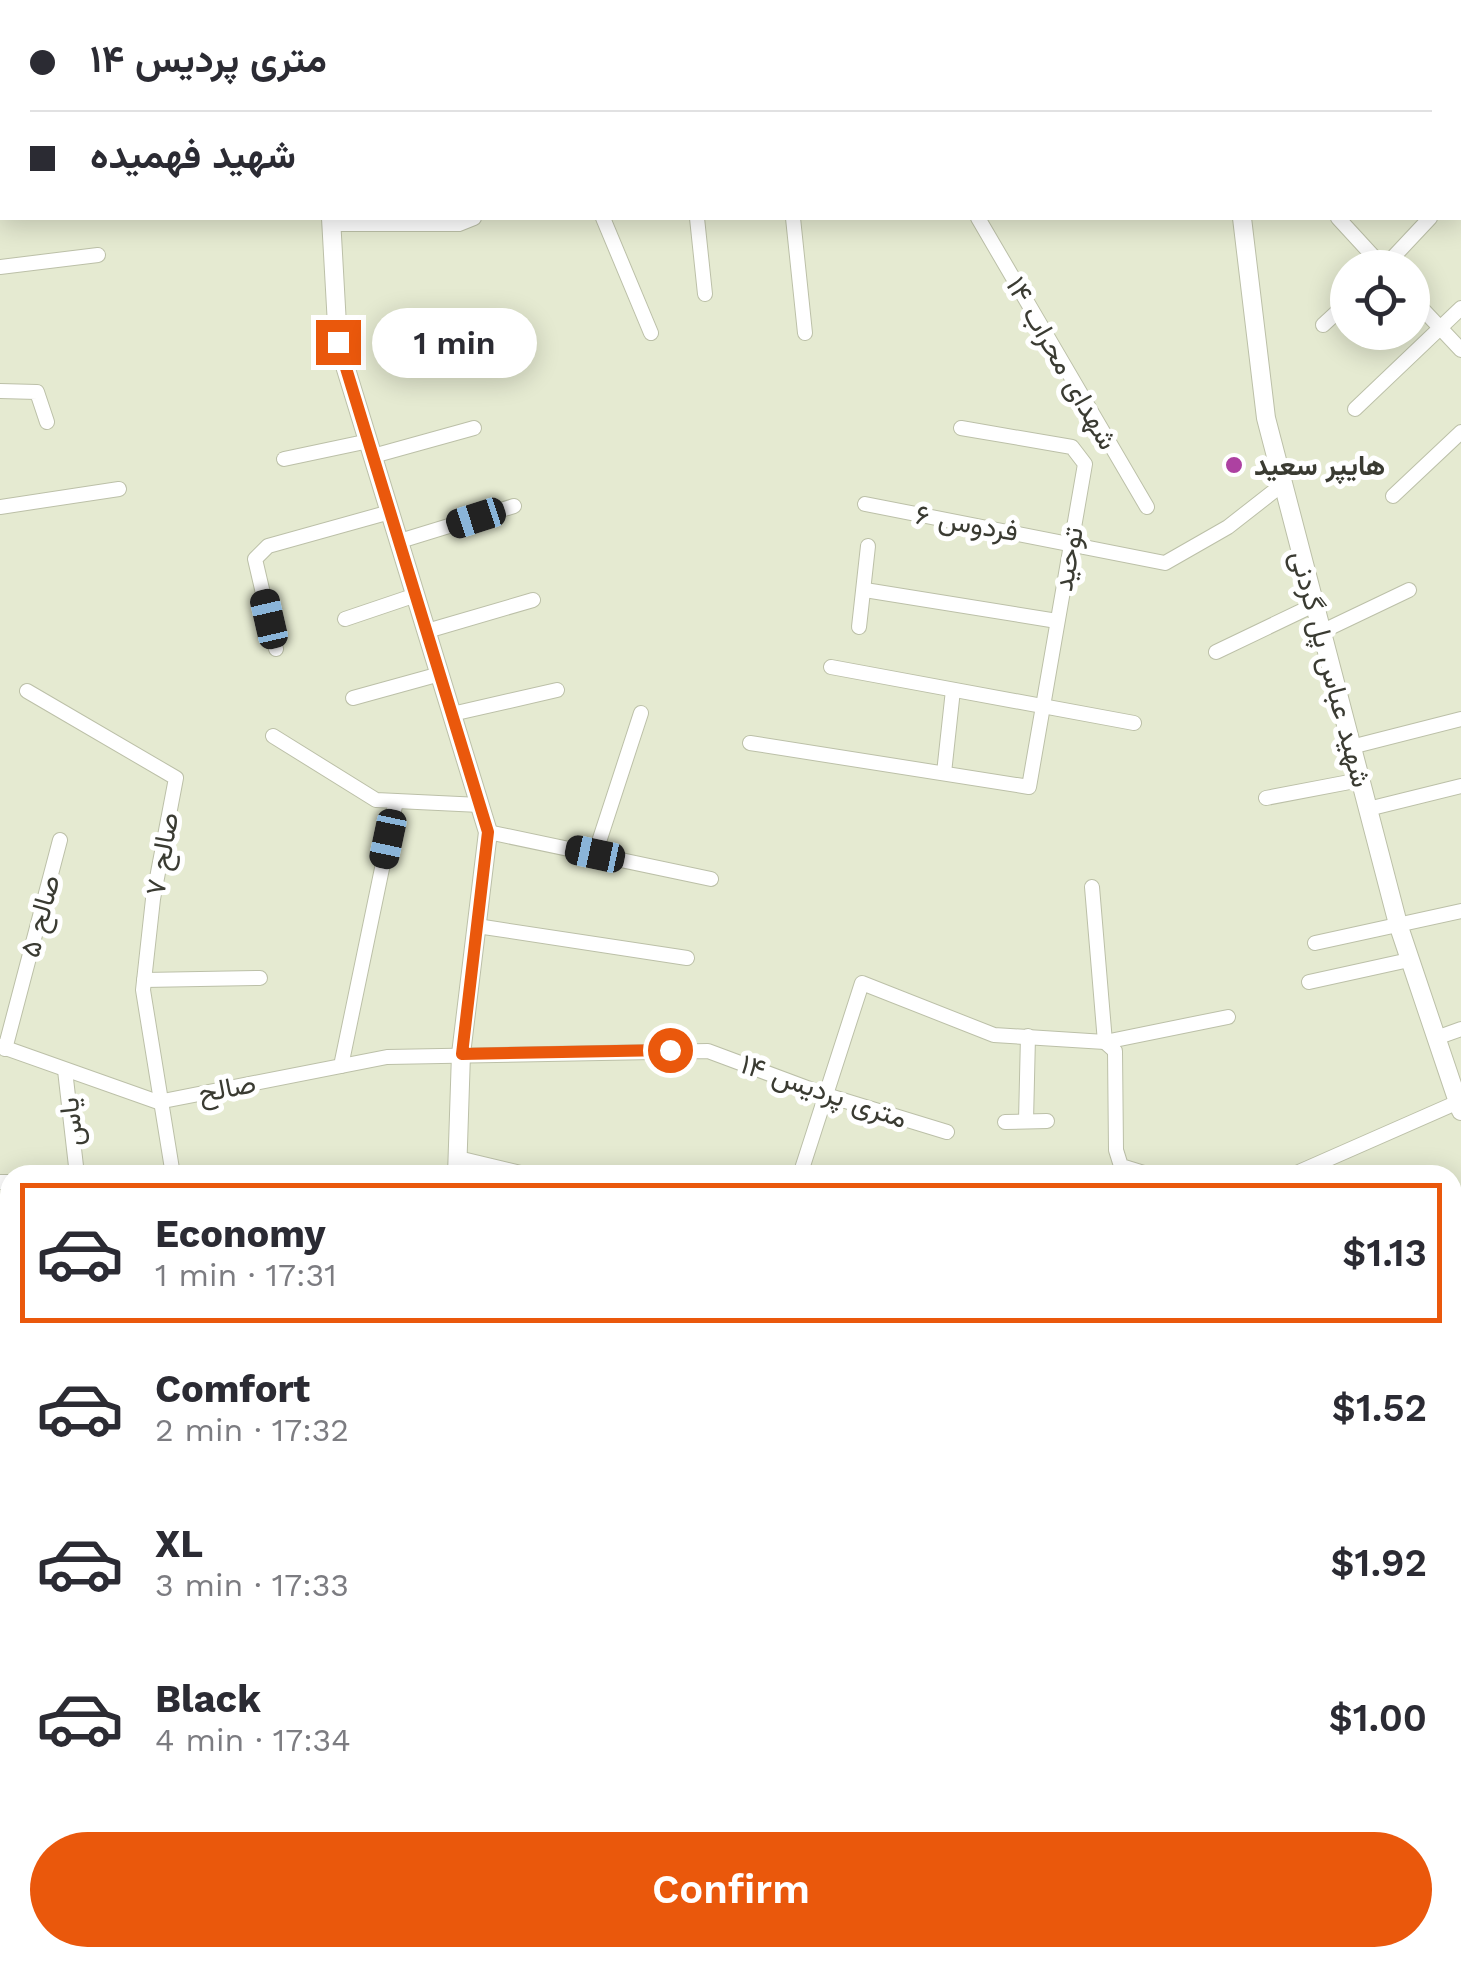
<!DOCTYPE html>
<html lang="en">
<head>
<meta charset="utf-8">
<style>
	:root { --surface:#fff; --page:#f7f7f7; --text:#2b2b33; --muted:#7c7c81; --line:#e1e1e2; --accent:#ea580c }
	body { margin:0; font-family:"Work Sans",Vazirmatn,sans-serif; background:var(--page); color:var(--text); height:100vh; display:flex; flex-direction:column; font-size:38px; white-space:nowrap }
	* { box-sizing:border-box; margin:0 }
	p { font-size:32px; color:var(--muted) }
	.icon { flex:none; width:55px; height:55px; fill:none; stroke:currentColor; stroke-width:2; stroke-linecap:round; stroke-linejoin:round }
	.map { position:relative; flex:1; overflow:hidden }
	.sheet { position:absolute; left:0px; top:1165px; width:1462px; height:802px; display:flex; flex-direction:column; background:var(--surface); border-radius:30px 30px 0 0; box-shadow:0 5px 25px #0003 }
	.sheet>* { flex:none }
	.guide { position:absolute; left:0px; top:0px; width:1462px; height:220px; box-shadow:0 5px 25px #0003; display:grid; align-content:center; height:220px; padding:0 30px; background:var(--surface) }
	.controls { position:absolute; left:1330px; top:250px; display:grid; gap:20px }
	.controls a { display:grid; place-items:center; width:100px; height:100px; border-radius:50%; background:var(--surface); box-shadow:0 5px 25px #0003; font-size:50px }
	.end { position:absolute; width:45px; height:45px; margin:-22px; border:12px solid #ea580c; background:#fff; box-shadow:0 0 0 5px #fff }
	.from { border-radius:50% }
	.bubble { position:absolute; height:70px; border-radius:35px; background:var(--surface); box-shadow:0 5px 25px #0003; font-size:32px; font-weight:600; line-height:70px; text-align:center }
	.car { position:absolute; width:30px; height:60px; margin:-30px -15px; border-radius:12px; box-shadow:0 0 8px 2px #0007; background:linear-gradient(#222 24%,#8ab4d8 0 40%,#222 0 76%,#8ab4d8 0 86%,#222 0) }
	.guide b { display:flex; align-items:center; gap:35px; height:95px; font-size:38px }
	.guide b+b { border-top:2px solid var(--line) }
	.guide i { width:25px; height:25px; background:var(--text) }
	ul { padding:18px 0 0; list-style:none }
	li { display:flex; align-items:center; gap:30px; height:140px; margin:0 20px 15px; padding:0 10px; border:5px solid transparent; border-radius:0px }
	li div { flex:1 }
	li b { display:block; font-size:38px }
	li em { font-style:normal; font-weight:600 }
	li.on { border-color:var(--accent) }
	li>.icon { width:90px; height:90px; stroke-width:1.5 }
	.cta { display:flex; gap:20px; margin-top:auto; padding:20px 30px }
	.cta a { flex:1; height:115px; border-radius:60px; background:var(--accent); color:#fff; font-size:40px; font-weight:600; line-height:115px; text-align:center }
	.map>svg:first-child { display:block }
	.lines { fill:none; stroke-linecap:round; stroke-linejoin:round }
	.service-casing { stroke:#bcc0a8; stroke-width:10 }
	.minor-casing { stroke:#bcc0a8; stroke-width:16 }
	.tertiary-casing { stroke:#bcc0a8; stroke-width:20 }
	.secondary-casing { stroke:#bcc0a8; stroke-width:22 }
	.service { stroke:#fff; stroke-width:8 }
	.minor { stroke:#fff; stroke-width:14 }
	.tertiary { stroke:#fff; stroke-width:18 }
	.secondary { stroke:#eaeebe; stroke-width:20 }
	.route { stroke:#ea580c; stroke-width:12 }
	.poi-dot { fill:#ad41a1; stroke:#fff; stroke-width:4 }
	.labels { text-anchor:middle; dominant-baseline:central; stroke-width:10; stroke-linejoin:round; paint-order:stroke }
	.street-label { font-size:28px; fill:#3a3b32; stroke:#fff }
	.poi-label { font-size:28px; font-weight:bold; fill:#3a3b32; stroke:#fff; text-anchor:start }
</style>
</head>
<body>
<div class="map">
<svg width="1461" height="1967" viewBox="0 0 1461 1967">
	<rect width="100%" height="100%" fill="#e5ead1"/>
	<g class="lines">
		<defs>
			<path id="service" d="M0 54H2"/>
			<g id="minor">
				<path d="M313 0V2"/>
				<path d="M572 0 573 2"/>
				<path d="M769 0V2"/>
				<path d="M1460 21H1461"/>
				<path d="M1460 150 1461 151"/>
				<path d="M603 218 651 333"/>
				<path d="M697 218 705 294"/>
				<path d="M793 218 805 333"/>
				<path d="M978 218 1147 507"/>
				<path d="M1338 218 1384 268"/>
				<path d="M331 224H459L474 218"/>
				<path d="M0 267 98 255"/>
				<path d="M1383 268 1430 218"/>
				<path d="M1412 298 1461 350"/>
				<path d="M1323 325 1348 302"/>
				<path d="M0 391 37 392 47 422"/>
				<path d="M1355 409 1461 308"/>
				<path d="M373 456 474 428"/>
				<path d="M284 459 369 441"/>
				<path d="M1393 496 1461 432"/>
				<path d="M865 504 1165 563 1228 527 1283 484"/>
				<path d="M0 507 119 489"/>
				<path d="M400 541 514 506"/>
				<path d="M865 590 1057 621"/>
				<path d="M345 619 416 595"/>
				<path d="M859 627 868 546"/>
				<path d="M427 631 533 600"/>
				<path d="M1321 632 1409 590"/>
				<path d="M276 649 255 559 268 546 390 512"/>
				<path d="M1216 652 1314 605"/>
				<path d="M831 667 1134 723"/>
				<path d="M27 691 176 778 153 899 143 990 173 1175"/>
				<path d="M353 698 440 674"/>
				<path d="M452 714 557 690"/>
				<path d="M273 736 376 800 480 805"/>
				<path d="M750 743 1029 787 1085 464 1072 447 961 428"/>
				<path d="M1351 747 1461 719"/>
				<path d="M944 773 953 690"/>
				<path d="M1266 798 1360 780"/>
				<path d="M1368 809 1461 786"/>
				<path d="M488 832 711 879"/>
				<path d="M595 854 641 713"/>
				<path d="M1092 887 1105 1042"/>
				<path d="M477 926 687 958"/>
				<path d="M1315 943 1461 911"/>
				<path d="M144 980 260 978"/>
				<path d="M1309 982 1409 960"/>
				<path d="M1436 1038 1461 1029"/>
				<path d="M1105 1042 1115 1051 1116 1150 1121 1166 1150 1175"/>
				<path d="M0 1046 158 1102 387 1057 708 1051 826 1095 947 1132"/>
				<path d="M5 1049 60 840"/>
				<path d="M341 1066 396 801"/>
				<path d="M65 1070 77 1175"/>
				<path d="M1026 1121 1028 1036"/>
				<path d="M1005 1122 1047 1121"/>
				<path d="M458 1158 529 1175"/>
				<path d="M277 1175H278"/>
				<path d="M800 1175 862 983 994 1035 1105 1042 1228 1017"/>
				<path d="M1292 1175 1458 1102"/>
				<path d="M0 1182H10"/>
				<path d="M1452 1203 1461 1198"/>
				<path d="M1452 1381 1461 1378"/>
				<path d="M1452 1764 1461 1763"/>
				<path d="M0 1802 10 1810"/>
				<path d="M1452 1823 1461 1878"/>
				<path d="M0 1954 14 1967"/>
				<path d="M31 1958 44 1967"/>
				<path d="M140 1958 143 1967"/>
				<path d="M230 1967 231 1958"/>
				<path d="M820 1967 830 1958"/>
			</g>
			<g id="tertiary">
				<path d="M331 218 338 343 488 832 461 1054 457 1175"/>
				<path d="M1242 218 1266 418 1398 924 1461 1111"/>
				<path d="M473 1967 475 1958"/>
			</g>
			<g id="secondary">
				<path d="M1238 0 1239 2"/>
				<path d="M1167 2 1170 0"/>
				<path d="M0 103H2"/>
			</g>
		</defs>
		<use href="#service" class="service-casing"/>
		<use href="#minor" class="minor-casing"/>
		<use href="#tertiary" class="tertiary-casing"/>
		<use href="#secondary" class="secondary-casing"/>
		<use href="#service" class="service"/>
		<use href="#minor" class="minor"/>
		<use href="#tertiary" class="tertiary"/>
		<use href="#secondary" class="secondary"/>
	</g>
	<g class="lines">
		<path class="route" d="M338 342 488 832 462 1054 670 1050"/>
	</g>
	<circle class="poi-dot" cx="1234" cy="465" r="10"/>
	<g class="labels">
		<g class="street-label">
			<text transform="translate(1062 363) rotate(60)">شهدای محراب ۱۴</text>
			<text transform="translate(967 523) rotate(10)">فردوس ۶</text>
			<text transform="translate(1068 559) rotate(-80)">توحید</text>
			<text transform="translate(1331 669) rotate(75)">شهید عباس پل گردنی</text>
			<text transform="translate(162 854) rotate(-80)">صالح ۷</text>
			<text transform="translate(40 916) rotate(-75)">صالح ۵</text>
			<text transform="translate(227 1088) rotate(-11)">صالح</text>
			<text transform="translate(824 1091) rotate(19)">۱۴ متری پردیس</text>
			<text transform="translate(71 1122) rotate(-96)">یاس</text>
		</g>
		<g class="poi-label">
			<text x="1254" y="465">هایپر سعید</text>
		</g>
	</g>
</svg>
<div class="controls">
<a><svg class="icon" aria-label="locate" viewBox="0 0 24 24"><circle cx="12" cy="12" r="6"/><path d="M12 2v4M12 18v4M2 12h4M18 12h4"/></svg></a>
</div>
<i class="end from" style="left:670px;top:1050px"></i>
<i class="end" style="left:338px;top:342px"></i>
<div class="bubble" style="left:372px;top:308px;width:165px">1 min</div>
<i class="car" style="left:476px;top:518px;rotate:252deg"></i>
<i class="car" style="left:269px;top:619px;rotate:347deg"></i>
<i class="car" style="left:388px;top:839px;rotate:192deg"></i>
<i class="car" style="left:595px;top:854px;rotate:282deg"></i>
<div class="guide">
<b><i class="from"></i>۱۴ متری پردیس</b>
<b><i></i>شهید فهمیده</b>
</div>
<section class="sheet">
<ul>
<li class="on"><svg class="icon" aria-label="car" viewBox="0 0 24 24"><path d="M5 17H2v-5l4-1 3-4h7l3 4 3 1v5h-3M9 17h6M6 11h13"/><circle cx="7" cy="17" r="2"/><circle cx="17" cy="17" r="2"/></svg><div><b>Economy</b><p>1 min · 17:31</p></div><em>$1.13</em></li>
<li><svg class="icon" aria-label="car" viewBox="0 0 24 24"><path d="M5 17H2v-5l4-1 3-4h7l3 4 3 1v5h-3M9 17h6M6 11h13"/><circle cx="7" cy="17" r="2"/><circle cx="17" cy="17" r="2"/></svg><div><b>Comfort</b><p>2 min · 17:32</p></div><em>$1.52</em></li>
<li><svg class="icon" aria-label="car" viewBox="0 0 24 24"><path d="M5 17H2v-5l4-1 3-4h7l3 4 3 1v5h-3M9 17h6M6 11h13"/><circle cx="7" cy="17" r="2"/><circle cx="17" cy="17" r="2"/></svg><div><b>XL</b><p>3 min · 17:33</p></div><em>$1.92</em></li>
<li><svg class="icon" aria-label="car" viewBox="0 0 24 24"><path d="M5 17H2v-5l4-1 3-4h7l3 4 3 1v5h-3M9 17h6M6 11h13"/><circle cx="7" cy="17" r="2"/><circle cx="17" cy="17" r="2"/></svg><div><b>Black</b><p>4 min · 17:34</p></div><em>$1.00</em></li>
</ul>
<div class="cta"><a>Confirm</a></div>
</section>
</div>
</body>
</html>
